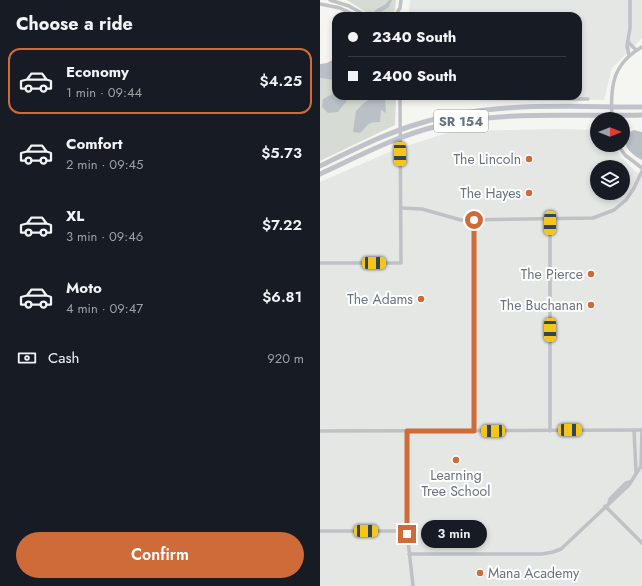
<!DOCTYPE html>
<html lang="en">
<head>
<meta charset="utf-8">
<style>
	:root { --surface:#171b24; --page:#242831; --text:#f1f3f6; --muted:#9ea1a6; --line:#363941; --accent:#ce6b39 }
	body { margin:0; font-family:Jost,sans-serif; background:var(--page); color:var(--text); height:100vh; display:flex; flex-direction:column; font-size:15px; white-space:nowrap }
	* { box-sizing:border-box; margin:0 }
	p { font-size:13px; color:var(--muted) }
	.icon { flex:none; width:22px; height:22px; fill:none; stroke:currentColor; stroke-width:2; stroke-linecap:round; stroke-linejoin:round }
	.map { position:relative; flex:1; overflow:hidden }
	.details { display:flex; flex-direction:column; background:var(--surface); width:320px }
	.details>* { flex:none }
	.top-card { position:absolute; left:12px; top:12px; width:250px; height:88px; border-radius:12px; box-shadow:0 2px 6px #0003; display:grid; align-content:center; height:88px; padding:0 16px; background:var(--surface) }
	.needle { width:26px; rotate:90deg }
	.buttons { position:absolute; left:270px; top:112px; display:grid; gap:8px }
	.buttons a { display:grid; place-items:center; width:40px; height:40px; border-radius:50%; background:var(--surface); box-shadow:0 2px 6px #0003; font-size:20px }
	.end { position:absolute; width:18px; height:18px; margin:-9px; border:5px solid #ce6b39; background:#fff; box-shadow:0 0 0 2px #fff }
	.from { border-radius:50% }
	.bubble { position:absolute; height:28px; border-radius:14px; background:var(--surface); box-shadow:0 2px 6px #0003; font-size:13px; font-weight:600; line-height:28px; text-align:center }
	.car { position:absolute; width:12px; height:24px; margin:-12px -6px; border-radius:5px; box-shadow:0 0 3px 1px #0007; background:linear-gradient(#f5c518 24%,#345 0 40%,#f5c518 0 76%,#345 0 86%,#f5c518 0) }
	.top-card b { display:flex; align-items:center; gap:14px; height:38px; font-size:15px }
	.top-card b+b { border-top:1px solid var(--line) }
	.top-card i { width:10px; height:10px; background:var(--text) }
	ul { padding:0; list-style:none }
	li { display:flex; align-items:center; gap:12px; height:66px; margin:0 8px 6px; padding:0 8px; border:2px solid transparent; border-radius:12px }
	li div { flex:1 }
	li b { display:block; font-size:15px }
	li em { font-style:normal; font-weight:600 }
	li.selected { border-color:var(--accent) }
	li>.icon { width:36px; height:36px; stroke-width:1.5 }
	h2 { padding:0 16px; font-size:18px; line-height:48px }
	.pay { display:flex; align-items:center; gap:10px; height:44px; padding:0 16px; font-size:15px }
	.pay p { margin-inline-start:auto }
	.primary-button { display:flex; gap:8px; margin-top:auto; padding:8px 16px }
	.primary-button a { flex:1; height:46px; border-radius:24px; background:var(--accent); color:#fff; font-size:16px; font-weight:600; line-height:46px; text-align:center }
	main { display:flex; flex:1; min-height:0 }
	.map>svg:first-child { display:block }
	.built { fill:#e5e7e5; fill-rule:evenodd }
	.green { fill:#d6dbd4 }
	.water { fill:#bac1c6 }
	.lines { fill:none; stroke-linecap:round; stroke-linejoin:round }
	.minor { stroke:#bfc1c5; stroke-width:3.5 }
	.highway { stroke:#bfc3c9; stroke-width:5 }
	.route { stroke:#ce6b39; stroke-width:5 }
	.poi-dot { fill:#ce6b39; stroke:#fff; stroke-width:1.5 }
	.labels { text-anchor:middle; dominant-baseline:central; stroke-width:4; stroke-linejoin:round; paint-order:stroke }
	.shield { fill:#fff; stroke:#959ca5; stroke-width:1 }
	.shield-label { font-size:13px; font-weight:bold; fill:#68727f }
	.poi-label { font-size:14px; fill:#68727f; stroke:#fff; text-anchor:end }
</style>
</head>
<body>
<main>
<section class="details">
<h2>Choose a ride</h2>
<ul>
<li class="selected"><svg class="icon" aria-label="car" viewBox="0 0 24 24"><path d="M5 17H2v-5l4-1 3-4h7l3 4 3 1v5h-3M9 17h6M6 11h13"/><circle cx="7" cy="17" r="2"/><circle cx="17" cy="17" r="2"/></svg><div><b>Economy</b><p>1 min · 09:44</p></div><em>$4.25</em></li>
<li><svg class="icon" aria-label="car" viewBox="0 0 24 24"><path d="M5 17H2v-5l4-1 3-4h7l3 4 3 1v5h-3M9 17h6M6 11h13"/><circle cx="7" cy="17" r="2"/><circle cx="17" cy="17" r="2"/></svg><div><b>Comfort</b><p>2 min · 09:45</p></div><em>$5.73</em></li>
<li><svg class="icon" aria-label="car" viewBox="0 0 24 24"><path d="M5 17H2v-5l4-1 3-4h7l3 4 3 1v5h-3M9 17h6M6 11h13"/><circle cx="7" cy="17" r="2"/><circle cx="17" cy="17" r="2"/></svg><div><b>XL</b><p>3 min · 09:46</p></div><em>$7.22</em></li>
<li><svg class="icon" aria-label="car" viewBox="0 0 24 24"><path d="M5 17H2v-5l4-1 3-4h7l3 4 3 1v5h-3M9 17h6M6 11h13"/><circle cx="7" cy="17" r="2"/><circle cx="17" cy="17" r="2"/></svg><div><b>Moto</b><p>4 min · 09:47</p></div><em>$6.81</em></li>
</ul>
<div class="pay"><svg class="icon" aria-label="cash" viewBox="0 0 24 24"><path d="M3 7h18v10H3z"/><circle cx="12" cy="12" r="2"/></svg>Cash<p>920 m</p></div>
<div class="primary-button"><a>Confirm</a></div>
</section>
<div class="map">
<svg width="322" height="586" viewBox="0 0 322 586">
	<rect width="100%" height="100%" fill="#f5f5f2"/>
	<g class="built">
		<path d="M90 0H322V38L292 68 284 100 88 96H258V16H89Z"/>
		<path d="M238 129 277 130V145H295L300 156 316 172 322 174V586H0V182L74 150 133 131ZM277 167H303V193H277Z"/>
	</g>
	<g class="green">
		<path d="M27 0H76L75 10 70 16H52Z"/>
		<path d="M16 62V96H76L75 125 0 161V68Z"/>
	</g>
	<g class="water">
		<path d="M69 0H72L69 7 55 16 53 14C56 7 65 7 69 0Z"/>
		<path d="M16 58V80L0 78V64L7 63Z"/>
		<path d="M16 92V96H27L28 99 18 112 8 113 2 107 3 99Z"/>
		<path d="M55 96H65L66 113 61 110 60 122C46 122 49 125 40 133L33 132 36 111 44 103Z"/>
		<path d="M314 130 322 132V160C312 155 303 147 304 135Z"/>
	</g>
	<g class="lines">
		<g class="minor">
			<path d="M10 0 29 6 47 16"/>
			<path d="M0 4 20 8 37 16"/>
			<path d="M75 16 80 8 81 0"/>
			<path d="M308 42 316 50"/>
			<path d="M309 55 307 46 310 28V0"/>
			<path d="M80 98 268 99"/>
			<path d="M292 119C290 87 292 64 322 47"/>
			<path d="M298 145 305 155 322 168"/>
			<path d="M81 208 102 209 141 220 273 218 294 210 306 200 314 188 322 171"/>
			<path d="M154 220V431"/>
			<path d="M0 263H81L80 96"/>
			<path d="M314 430 316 472"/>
			<path d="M0 431 322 430"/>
			<path d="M87 431V531L93 586"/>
			<path d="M230 431V219"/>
			<path d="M289 503 290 499 306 483 310 482"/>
			<path d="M285 506 322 543"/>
			<path d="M0 531H87"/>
			<path d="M89 554H222L233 552 241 549 309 485 321 466 322 430"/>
		</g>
		<g class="highway">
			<path d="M0 166C33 150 66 133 101 123 172 101 248 107 322 107"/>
			<path d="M0 174C39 156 76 136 118 126 185 110 254 117 322 115"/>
		</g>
	</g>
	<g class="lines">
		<path class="route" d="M87 534V431H154V220"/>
	</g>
	<g class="poi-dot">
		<circle cx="209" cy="159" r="4"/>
		<circle cx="209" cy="193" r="4"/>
		<circle cx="271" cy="274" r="4"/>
		<circle cx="101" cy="299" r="4"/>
		<circle cx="271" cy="305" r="4"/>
		<circle cx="136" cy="460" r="4"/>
		<circle cx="160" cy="573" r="4"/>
	</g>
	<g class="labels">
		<rect class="shield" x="114" y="110" width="54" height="22" rx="3"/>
		<g class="shield-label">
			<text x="141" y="121">SR 154</text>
		</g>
		<g class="poi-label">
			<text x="201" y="159">The Lincoln</text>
			<text x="201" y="193">The Hayes</text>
			<text x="263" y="274">The Pierce</text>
			<text x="93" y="299">The Adams</text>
			<text x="263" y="305">The Buchanan</text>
			<text x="136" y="475" text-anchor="middle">Learning<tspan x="136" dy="16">Tree School</tspan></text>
			<text x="168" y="573" text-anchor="start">Mana Academy</text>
		</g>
	</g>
</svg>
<div class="buttons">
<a><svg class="needle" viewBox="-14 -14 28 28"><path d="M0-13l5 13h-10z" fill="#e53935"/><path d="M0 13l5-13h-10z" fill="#9ea1a6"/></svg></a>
<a><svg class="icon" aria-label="layers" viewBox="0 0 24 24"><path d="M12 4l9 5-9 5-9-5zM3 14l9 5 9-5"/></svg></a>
</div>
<i class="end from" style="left:154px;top:220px"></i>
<i class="end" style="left:87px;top:534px"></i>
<div class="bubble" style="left:101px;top:520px;width:66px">3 min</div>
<i class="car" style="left:80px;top:154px;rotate:179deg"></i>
<i class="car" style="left:230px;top:223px;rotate:181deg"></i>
<i class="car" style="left:54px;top:263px;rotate:90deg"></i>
<i class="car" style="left:230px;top:330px;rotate:180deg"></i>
<i class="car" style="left:250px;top:430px;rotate:90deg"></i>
<i class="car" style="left:173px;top:431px;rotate:270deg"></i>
<i class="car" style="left:46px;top:531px;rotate:90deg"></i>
<div class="top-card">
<b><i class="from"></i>2340 South</b>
<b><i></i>2400 South</b>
</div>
</div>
</main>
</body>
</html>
